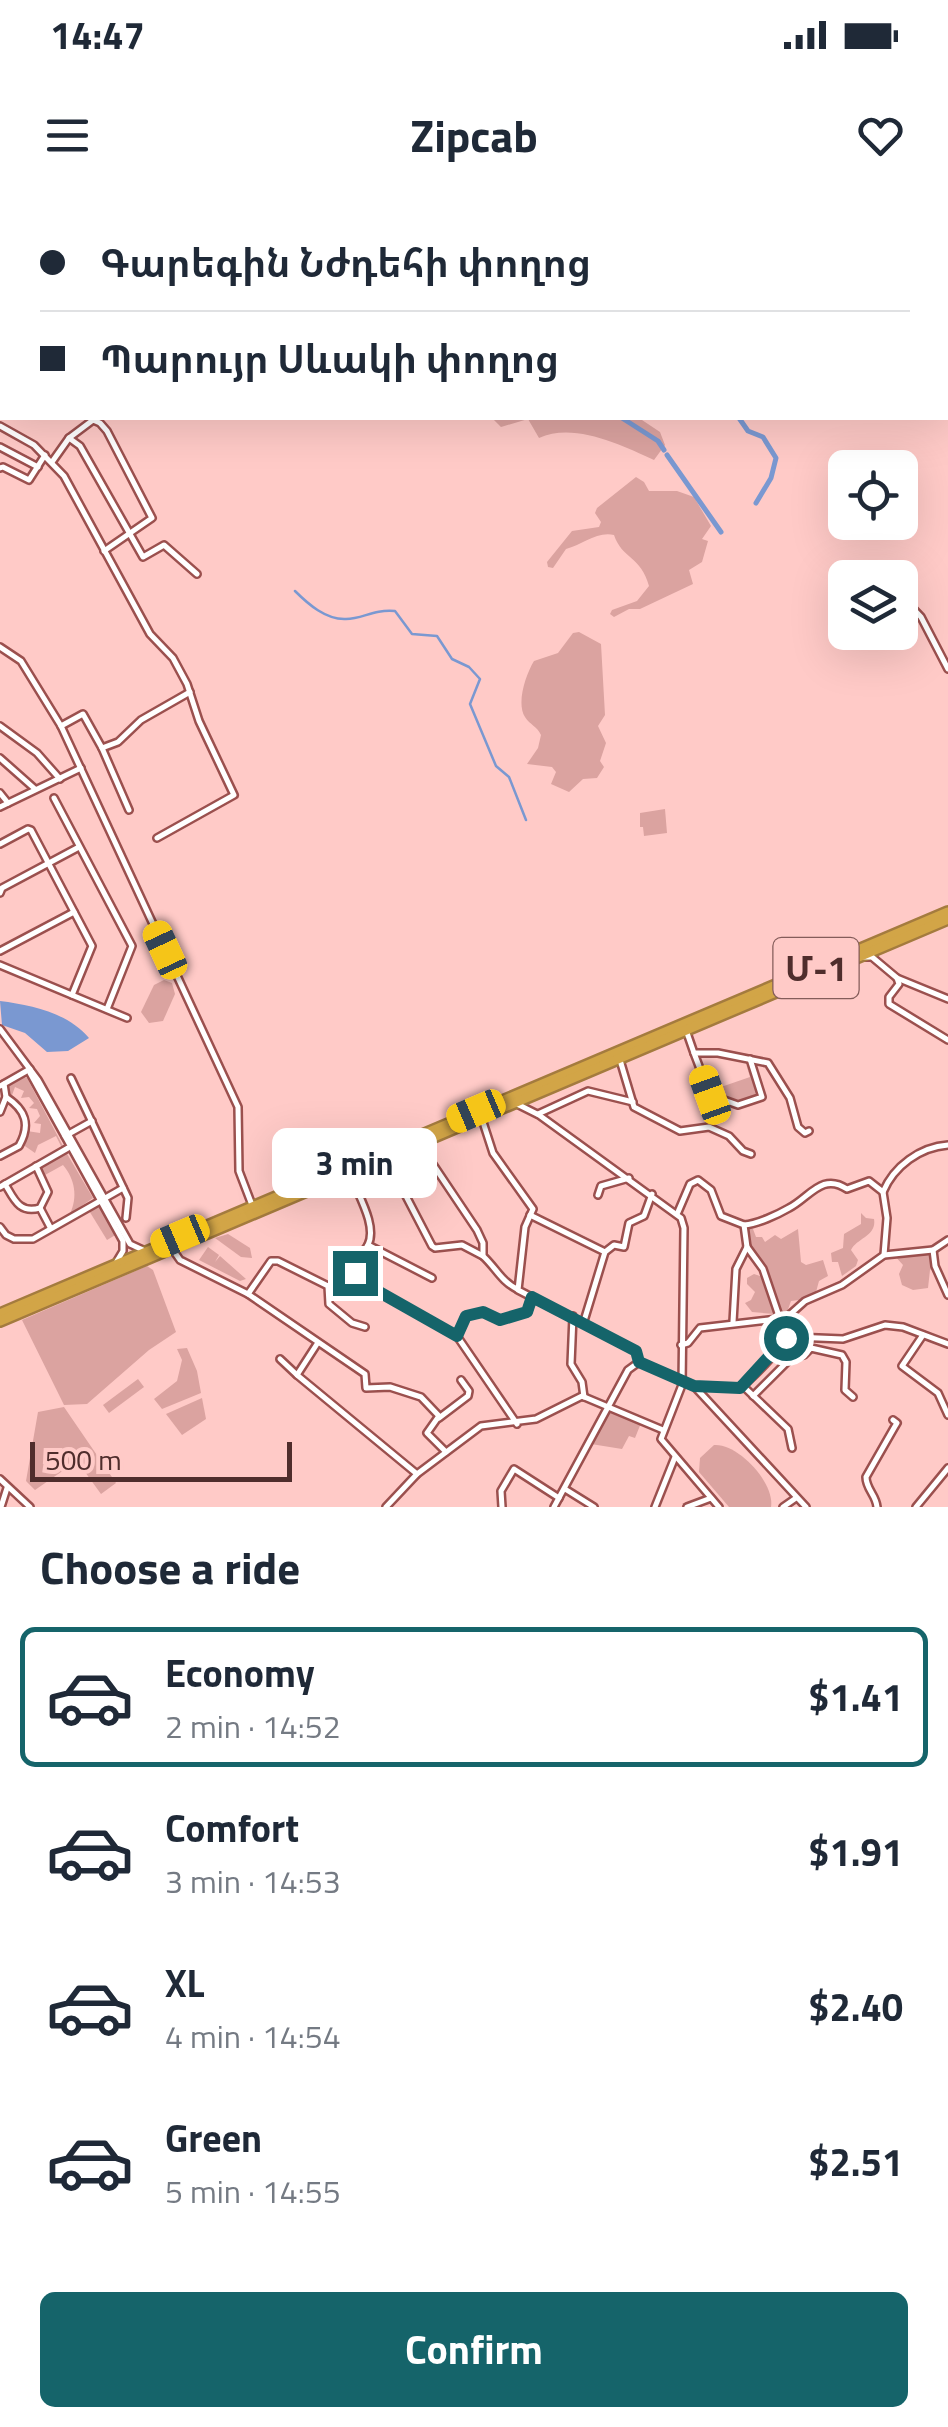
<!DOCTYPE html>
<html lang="en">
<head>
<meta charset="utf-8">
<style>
	:root { --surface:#fff; --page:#f6f6f7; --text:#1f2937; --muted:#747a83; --line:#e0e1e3; --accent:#15646a }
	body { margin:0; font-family:"Titillium Web","Noto Sans Armenian",sans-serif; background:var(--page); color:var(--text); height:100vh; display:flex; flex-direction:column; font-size:38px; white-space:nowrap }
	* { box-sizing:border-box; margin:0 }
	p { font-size:32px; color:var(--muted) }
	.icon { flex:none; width:55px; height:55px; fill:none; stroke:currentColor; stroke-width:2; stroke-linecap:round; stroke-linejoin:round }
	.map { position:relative; height:1307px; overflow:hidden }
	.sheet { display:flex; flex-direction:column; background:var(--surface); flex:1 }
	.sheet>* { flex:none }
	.hud { position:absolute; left:0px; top:0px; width:950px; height:220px; box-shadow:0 10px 40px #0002; display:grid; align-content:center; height:220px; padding:0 40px; background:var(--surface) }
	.buttons { position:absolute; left:828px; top:250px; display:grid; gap:20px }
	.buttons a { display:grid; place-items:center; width:90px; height:90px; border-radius:15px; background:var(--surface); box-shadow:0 10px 40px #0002; font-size:50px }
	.scale { position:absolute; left:30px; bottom:25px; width:262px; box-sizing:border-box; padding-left:10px; border:5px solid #4f2d2c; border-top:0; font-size:28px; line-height:35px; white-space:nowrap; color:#4f2d2c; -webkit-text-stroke:8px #ffcac7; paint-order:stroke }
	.end { position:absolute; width:45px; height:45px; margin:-22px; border:12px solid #15646a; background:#fff; box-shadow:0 0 0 5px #fff }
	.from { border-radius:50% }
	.bubble { position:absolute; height:70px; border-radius:15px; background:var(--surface); box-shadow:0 10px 40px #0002; font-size:32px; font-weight:700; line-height:70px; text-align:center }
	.car { position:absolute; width:30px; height:60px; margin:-30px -15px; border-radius:12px; box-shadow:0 0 8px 2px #0007; background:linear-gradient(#f5c518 24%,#345 0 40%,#f5c518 0 76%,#345 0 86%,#f5c518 0) }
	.hud b { display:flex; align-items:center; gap:35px; height:95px; font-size:38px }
	.hud b+b { border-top:2px solid var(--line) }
	.hud i { width:25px; height:25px; background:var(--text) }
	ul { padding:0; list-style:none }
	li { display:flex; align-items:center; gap:30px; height:140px; margin:0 20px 15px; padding:0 20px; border:5px solid transparent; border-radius:15px }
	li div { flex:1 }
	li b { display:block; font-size:38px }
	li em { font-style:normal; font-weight:700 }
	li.on { border-color:var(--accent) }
	li>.icon { width:90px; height:90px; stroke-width:1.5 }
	h2 { padding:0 40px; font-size:45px; line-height:120px }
	.cta { display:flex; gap:20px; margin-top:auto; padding:20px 40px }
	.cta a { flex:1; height:115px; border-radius:15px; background:var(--accent); color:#fff; font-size:40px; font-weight:700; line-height:115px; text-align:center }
	.status { display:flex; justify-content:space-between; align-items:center; height:70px; padding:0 50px; background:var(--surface); direction:ltr }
	.status svg { height:28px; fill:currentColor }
	header { display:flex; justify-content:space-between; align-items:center; height:130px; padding:0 40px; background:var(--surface); font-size:45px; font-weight:700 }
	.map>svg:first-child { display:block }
	.green { fill:#dba3a0 }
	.water { fill:#7a98d1 }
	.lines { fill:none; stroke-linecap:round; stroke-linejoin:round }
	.stream { stroke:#7a98d1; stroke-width:2.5 }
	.canal { stroke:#7a98d1; stroke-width:5 }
	.minor-casing { stroke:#9b504e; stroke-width:10 }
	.major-casing { stroke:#a47b3e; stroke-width:12 }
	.highway-casing { stroke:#a47b3e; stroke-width:14 }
	.minor { stroke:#fff; stroke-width:5 }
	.major { stroke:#e4c991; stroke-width:8 }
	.highway { stroke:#d2a547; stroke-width:9 }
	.route { stroke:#15646a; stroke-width:12 }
	.labels { text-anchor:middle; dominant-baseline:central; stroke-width:9; stroke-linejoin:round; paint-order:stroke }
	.shield { fill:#ffcac7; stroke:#845c5a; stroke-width:2.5 }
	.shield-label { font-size:35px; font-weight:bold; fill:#4f2d2c }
</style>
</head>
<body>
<div class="status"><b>14:47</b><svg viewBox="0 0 49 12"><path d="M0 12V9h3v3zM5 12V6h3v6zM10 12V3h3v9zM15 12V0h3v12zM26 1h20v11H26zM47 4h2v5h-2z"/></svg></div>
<header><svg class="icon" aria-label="menu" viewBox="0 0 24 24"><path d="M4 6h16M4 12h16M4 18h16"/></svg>Zipcab<svg class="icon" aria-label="heart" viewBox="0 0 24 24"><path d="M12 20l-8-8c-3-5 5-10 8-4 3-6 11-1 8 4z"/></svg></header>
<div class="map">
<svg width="948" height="1307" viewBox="0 0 948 1307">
	<rect width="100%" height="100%" fill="#ffcac7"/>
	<g class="green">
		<path d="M492 218H639L660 232 665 245 654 260C621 245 574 222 539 238L528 219 501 227Z"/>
		<path d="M636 277 644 282 649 291H677L694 297 711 326 702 339 708 341 702 362 689 370 693 384 640 409H629L614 417 610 414 612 410 637 401 649 386C641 356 622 359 614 335 597 331 582 345 566 349L553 368 548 367 547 362 572 331 599 327 601 322 595 313 597 308Z"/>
		<path d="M579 432 601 444 605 515 598 526 606 543 600 561 604 567 597 578 583 579 569 592 551 584 556 572 552 567 527 564 538 548 541 535C537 526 530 525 525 517 516 503 526 474 534 461L558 453 573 433Z"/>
		<path d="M665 609 667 633 644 636 643 627H640V613Z"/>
		<path d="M164 780 172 783 175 794 163 821 149 823 141 812 154 785Z"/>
		<path d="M746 864 759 896 736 904 725 900 721 887 750 877Z"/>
		<path d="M22 876 27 878 63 946 62 948 56 936 38 945 35 953 22 944 27 931 40 933 41 924 34 923 40 916 37 909 29 908 34 903 29 897 21 898 24 891 15 887 11 898 7 896 6 885Z"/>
		<path d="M66 952 93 998 70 1014C78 997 75 979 63 965L45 975 39 966Z"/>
		<path d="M99 1003 117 1034 107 1040 88 1009Z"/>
		<path d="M861 1013 866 1018 874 1019C877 1036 857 1038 851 1050L858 1060 856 1066 842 1076 838 1062H832L831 1053 843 1048 844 1034 861 1024Z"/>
		<path d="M748 1028 753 1029 756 1037H762L765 1042 775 1035 781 1039 798 1029 801 1062 806 1065 823 1060 828 1076 819 1081 816 1092 807 1099 791 1101 786 1115 752 1112 745 1103 751 1100 755 1092 747 1084V1078L754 1074 763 1077C760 1059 747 1047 748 1028Z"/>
		<path d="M228 1034 250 1048 252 1058 241 1057 215 1038Z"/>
		<path d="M208 1047 219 1055 215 1062 220 1056 246 1079 240 1081 199 1060Z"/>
		<path d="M930 1052 934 1067 930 1070 928 1088 913 1090 902 1085 899 1074 903 1065 894 1055Z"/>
		<path d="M147 1066 153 1070 176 1132 149 1150 87 1204 64 1205 22 1120Z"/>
		<path d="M187 1148 197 1171 201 1193 162 1209 154 1199 177 1181 182 1160 177 1149Z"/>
		<path d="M138 1179 144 1187 109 1213 103 1205Z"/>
		<path d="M202 1198 206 1219 182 1235 166 1214Z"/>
		<path d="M64 1207 116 1283 101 1294 77 1261 35 1290 26 1281 38 1212Z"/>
		<path d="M607 1208 641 1223 635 1238 629 1236 622 1249 591 1244Z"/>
		<path d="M714 1245C738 1243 775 1283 771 1307H729L699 1272 700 1258Z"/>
	</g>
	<path class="water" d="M0 801C32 805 68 813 89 838L68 851 47 852 25 833 2 825Z"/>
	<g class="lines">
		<path class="stream" d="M295 391C308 404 326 420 346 419 363 419 373 409 395 411L412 434 437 436 452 459 469 467 480 479 470 504 496 566 509 577 526 620"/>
		<g class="canal">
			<path d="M622 218 658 241 664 250"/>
			<path d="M739 218 748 231 763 237 776 258 771 278 756 303"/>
			<path d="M667 255 721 332"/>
		</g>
		<defs>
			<g id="minor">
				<path d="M897 0 899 2"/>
				<path d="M929 0 930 2"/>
				<path d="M948 31V32"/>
				<path d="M948 49V48"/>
				<path d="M0 76 2 77"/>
				<path d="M0 105 2 100"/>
				<path d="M0 226 34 245 64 276 150 434 173 458 187 484 199 521 234 595 157 638"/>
				<path d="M69 238 80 246 143 357 164 345 197 374"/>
				<path d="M0 247 38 267"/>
				<path d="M52 262 69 238 93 220 100 223 107 231 152 318 104 351"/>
				<path d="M0 268 3 267 29 280 45 255"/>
				<path d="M900 401 903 398 921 417 948 469"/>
				<path d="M0 447 21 461 61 526 238 907 239 971 252 1005"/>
				<path d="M0 526 37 553 60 579"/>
				<path d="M61 526 83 514 102 548 129 610"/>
				<path d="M102 548 118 542 141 520 190 492"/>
				<path d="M0 558 35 589"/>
				<path d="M0 593 8 603"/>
				<path d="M54 598 132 746 107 809"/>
				<path d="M0 607 81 568"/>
				<path d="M0 644 28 629 31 630 92 746 72 795"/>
				<path d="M0 693 2 688 79 647"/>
				<path d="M0 751 74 712"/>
				<path d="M863 757H872L897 778 948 799"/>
				<path d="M0 765 127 818"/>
				<path d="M897 778 899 784 889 797V804L948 840"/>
				<path d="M0 829 38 880 130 1044 143 1050"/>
				<path d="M686 830 694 853H718L768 863 790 898 798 927 805 933 809 931"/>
				<path d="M694 853 710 895 738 905 762 897 750 859"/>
				<path d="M620 860 634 907 680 931 709 927 729 936 743 951 751 954"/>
				<path d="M30 873 123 1041V1051L117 1061"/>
				<path d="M71 878 128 998 126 1018"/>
				<path d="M0 886 30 869"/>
				<path d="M517 904 539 915 681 1018 684 1028 682 1185 661 1239 719 1307"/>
				<path d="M0 912 6 897 4 884"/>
				<path d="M538 914 588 891 633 902"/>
				<path d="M482 919 493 953 533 1009 525 1027 518 1090 636 1151 639 1162 694 1186 806 1307"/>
				<path d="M65 936 92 921"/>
				<path d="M420 945 477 1030 483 1043V1056C496 1068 501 1081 517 1089"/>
				<path d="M0 956 19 946C31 925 26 910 6 897"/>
				<path d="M350 973C356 992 378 1025 368 1045 364 1052 357 1058 353 1065L358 1080 457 1136 517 1224"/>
				<path d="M394 973 432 1046 435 1048 462 1045 483 1056"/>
				<path d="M5 984C14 999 19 1014 40 1008L48 992 36 966"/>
				<path d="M0 987 68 948"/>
				<path d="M883 992C894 966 920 947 948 945"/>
				<path d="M598 995 601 986 629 978"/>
				<path d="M40 1008 50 1027"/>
				<path d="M678 1012 690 984 698 980 711 990 721 1016 744 1025 747 1047 736 1069 733 1122"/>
				<path d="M530 1015 605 1052"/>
				<path d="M744 1025C757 1024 777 1015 789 1008 809 998 822 972 847 989L869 981 883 992 887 1018 884 1055"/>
				<path d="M0 1027 6 1035 14 1039H33L123 988"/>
				<path d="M368 1045 432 1078"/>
				<path d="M747 1047 763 1069 780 1119"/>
				<path d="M173 1050 180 1060 248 1094 365 1174 366 1188 390 1187 421 1197 439 1216 427 1233 446 1252"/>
				<path d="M933 1050 948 1040"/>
				<path d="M328 1086 336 1087 354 1073"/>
				<path d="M248 1094 271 1061H278L328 1086 329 1104 352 1123 365 1127"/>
				<path d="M573 1116 571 1164 582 1182 584 1197"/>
				<path d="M786 1118 805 1101 842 1085 884 1055 933 1050 935 1066 948 1095"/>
				<path d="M584 1121 605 1052 614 1045 624 1047 629 1023 644 1016 652 994"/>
				<path d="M458 1135 466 1116 483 1112 501 1120 527 1112 532 1097"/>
				<path d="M923 1135 902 1166 938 1193 948 1215"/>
				<path d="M783 1142 794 1137 843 1139 885 1125 903 1127 948 1144"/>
				<path d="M317 1144 297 1175 417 1274"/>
				<path d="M681 1145 688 1143 700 1128 786 1118"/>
				<path d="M280 1159 297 1175"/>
				<path d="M697 1186 741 1188C757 1171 793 1144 786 1118"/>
				<path d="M743 1186 788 1229 792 1248"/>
				<path d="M753 1196 791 1158 804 1155 811 1148 842 1155 846 1162 845 1190 853 1197"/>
				<path d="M439 1218 468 1196 469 1191 461 1180"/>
				<path d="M0 1279 30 1307"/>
				<path d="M565 1289 594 1307"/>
				<path d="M1 1307 7 1288"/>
				<path d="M386 1307 417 1274 481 1226 536 1219 582 1196 663 1230"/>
				<path d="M502 1307 501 1291 514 1269 559 1298"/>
				<path d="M554 1307 628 1170 639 1162"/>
				<path d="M655 1307 675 1257"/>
				<path d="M687 1307 711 1298"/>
				<path d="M783 1307 796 1298"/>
				<path d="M877 1307C876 1295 866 1289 866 1277L894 1228 897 1223 893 1220"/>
				<path d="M916 1307 948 1268"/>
			</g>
			<g id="major">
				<path d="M26 2 29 0"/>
				<path d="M0 26 2 23"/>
			</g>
			<g id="highway">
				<path d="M0 1114 948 712"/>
				<path d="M0 1121 948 719"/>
			</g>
		</defs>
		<use href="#minor" class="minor-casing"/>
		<use href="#major" class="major-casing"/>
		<use href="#highway" class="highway-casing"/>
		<use href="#minor" class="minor"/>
		<use href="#major" class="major"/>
		<use href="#highway" class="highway"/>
	</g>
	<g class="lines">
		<path class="route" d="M355 1073 358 1080 457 1136 466 1116 483 1112 500 1120 527 1112 532 1097 636 1151 639 1162 694 1186 740 1188 786 1138"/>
	</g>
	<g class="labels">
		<rect class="shield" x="773.5" y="738" width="85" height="60" rx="8"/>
		<g class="shield-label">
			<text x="816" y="768">Մ-1</text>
		</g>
	</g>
</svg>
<div class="buttons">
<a><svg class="icon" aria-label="locate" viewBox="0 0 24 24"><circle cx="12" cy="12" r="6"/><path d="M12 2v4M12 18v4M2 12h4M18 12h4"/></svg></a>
<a><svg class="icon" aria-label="layers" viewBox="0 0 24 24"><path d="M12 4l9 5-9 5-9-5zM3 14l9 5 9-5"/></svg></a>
</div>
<div class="scale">500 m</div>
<i class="end from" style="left:786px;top:1138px"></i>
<i class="end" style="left:355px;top:1073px"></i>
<div class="bubble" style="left:272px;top:928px;width:165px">3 min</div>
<i class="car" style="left:165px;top:750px;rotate:335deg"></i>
<i class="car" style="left:710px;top:895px;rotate:340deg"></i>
<i class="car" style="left:476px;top:911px;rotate:247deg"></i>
<i class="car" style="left:180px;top:1036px;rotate:247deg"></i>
<div class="hud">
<b><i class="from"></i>Գարեգին Նժդեհի փողոց</b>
<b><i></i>Պարույր Սևակի փողոց</b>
</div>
</div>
<section class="sheet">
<h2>Choose a ride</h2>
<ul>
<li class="on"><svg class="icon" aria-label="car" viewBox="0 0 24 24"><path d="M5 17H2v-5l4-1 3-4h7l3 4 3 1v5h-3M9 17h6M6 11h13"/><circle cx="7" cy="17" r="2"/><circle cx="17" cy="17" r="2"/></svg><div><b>Economy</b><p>2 min · 14:52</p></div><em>$1.41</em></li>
<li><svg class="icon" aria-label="car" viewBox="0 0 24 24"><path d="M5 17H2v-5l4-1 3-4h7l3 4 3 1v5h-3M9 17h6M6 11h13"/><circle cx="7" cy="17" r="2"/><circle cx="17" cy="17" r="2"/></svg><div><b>Comfort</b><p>3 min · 14:53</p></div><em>$1.91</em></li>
<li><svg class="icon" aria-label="car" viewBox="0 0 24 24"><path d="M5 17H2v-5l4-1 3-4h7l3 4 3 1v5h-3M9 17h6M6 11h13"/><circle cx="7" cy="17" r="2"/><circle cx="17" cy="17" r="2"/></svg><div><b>XL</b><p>4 min · 14:54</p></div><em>$2.40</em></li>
<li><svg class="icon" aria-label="car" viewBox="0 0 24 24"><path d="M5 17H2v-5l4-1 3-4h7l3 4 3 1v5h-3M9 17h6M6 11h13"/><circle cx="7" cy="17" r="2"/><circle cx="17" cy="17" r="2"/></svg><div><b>Green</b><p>5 min · 14:55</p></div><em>$2.51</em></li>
</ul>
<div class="cta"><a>Confirm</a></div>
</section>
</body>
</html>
